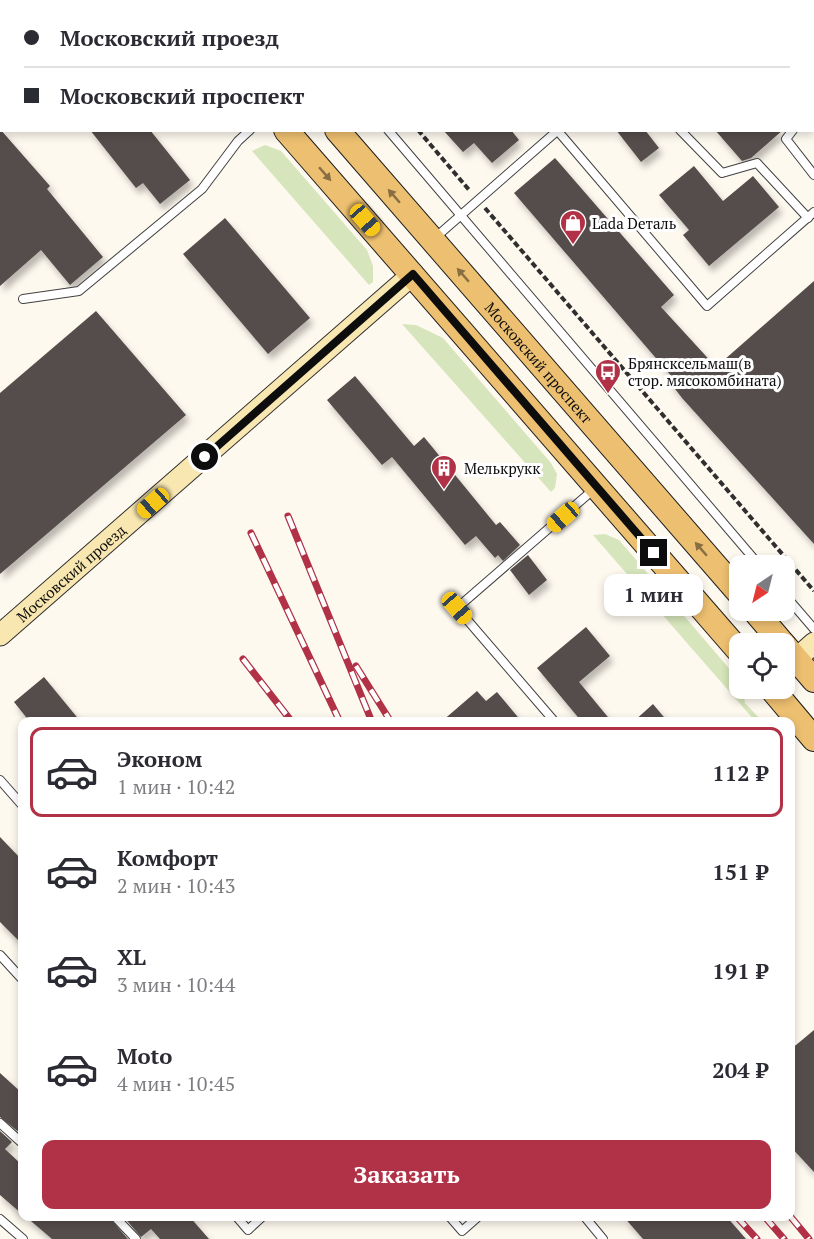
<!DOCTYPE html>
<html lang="ru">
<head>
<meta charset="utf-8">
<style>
	:root { --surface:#fff; --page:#f7f7f7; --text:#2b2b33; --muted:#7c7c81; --line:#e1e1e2; --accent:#b13147 }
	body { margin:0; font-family:"PT Serif",serif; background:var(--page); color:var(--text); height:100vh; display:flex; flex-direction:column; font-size:22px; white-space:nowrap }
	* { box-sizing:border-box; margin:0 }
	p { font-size:20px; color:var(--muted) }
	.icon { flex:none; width:33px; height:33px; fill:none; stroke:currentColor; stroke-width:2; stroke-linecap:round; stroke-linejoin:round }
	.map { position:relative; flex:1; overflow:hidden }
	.panel { position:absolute; left:18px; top:717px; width:777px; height:504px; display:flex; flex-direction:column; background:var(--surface); border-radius:12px; box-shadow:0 3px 9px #0003 }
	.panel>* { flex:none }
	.banner { position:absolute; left:0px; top:0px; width:814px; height:132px; box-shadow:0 3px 9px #0003; display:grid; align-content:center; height:132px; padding:0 24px; background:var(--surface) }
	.needle { width:39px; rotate:215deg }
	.tools { position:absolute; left:729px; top:555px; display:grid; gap:12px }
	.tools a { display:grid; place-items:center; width:66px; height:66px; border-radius:12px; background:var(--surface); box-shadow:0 3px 9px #0003; font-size:30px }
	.end { position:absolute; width:27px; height:27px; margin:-14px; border:8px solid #0d0d0d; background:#fff; box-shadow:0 0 0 3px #fff }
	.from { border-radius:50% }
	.bubble { position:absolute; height:42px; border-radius:12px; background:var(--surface); box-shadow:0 3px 9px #0003; font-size:20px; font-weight:700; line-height:42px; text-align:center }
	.car { position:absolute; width:18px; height:36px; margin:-18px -9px; border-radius:8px; box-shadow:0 0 4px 2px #0007; background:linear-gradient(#f5c518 24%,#345 0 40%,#f5c518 0 76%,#345 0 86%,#f5c518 0) }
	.banner b { display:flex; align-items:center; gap:21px; height:57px; font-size:22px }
	.banner b+b { border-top:2px solid var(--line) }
	.banner i { width:15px; height:15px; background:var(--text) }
	ul { padding:10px 0 0; list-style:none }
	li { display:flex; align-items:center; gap:18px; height:90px; margin:0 12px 9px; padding:0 12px; border:3px solid transparent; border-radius:12px }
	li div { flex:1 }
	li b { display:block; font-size:22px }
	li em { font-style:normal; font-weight:700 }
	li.on { border-color:var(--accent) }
	li>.icon { width:54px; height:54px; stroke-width:1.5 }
	.button { display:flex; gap:12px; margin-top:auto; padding:12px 24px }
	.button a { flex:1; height:69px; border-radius:12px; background:var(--accent); color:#fff; font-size:24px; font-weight:700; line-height:69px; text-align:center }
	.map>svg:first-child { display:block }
	.green { fill:#d6e5bb }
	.building { fill:#554d4b; filter:url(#shadow) }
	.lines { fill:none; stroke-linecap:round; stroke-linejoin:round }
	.lane-casing { stroke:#404040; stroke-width:10 }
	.secondary-casing { stroke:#2f2f2f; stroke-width:23 }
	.primary-casing { stroke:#1e1e1e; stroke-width:26 }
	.path { stroke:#2f2f2f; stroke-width:4; stroke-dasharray:6 3; stroke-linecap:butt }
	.lane { stroke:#fff; stroke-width:8 }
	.secondary { stroke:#f8e7b0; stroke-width:21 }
	.primary { stroke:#edbf70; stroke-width:24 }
	.rail-casing { stroke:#b13147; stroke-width:7 }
	.rail { stroke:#fff; stroke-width:4.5; stroke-dasharray:14; stroke-linecap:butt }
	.oneway { fill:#886f43 }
	.route { stroke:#0d0d0d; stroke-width:8 }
	.labels { text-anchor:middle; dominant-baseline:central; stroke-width:6; stroke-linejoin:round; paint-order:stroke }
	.poi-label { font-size:15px; fill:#0d0d0d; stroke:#fff; text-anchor:start }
	.street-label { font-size:15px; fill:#0d0d0d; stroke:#fff }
</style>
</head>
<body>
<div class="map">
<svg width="814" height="1239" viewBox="0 0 814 1239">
	<defs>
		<filter id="shadow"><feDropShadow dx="3.5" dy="6" stdDeviation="3" flood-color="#0004"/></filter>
	</defs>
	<rect width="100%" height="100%" fill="#fef9ef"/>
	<g class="green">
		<path d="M265 145 281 151 367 250 373 266V282L369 285 252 151Z"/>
		<path d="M402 324 416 325 443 338 551 463 557 474 555 488 551 492Z"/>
		<path d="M605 534 619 540 739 680 740 688 743 689 745 703 762 721H755L593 535Z"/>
	</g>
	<g class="building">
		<path d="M0 129 50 186 47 189 103 257 70 285 41 250 0 286Z"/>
		<path d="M90 130H150L190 180 160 204 143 183 136 188Z"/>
		<path d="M443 130H511L519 140 492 163 474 143 463 152Z"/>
		<path d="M616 130H645L659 148 641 162Z"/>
		<path d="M715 130H783L751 158 742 161Z"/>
		<path d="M555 158 674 295 661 307 716 367 814 281V544L682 398 669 381 673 378 514 193Z"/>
		<path d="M694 166 723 201 753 176 779 207 709 266 683 235 689 230 659 195Z"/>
		<path d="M225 218 310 318 268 354 183 254Z"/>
		<path d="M96 311 186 415 0 574V393Z"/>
		<path d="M355 376 414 446 424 437 496 525 500 522 520 545 503 561 498 555 495 558 476 536 465 545 392 457 382 465 327 400Z"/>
		<path d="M528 555 547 580 529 595 510 570Z"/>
		<path d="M586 627 610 656 579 682 612 722H582L537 668Z"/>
		<path d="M44 677 81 722H30L14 702Z"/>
		<path d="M477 691 486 701 497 692 522 722H441Z"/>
		<path d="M653 704 668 722H633Z"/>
		<path d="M0 837 22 860V944L0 922Z"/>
		<path d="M814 1030V1172L790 1146V1050Z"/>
		<path d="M0 1073 22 1093V1130L20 1133 0 1117Z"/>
		<path d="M0 1131 12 1142 5 1149 22 1165V1214L0 1195Z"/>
		<path d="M25 1216H108L128 1239H52Z"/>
		<path d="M123 1216H189L209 1239H160L151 1229 141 1237Z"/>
		<path d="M623 1216H726L746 1239H643Z"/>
	</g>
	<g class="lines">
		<defs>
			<g id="lane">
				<path d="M69 0 70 2"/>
				<path d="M275 0 276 2"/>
				<path d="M743 0 745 2"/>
				<path d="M687 2 689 0"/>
				<path d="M813 80 814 81"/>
				<path d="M813 106 814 104"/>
				<path d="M388 130 760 566"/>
				<path d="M557 130 707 306 814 212"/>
				<path d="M680 130 722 173 757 163 808 218"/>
				<path d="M793 130 786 139 814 175"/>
				<path d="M436 237 557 131"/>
				<path d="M23 299 79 291 202 189 238 141 250 130"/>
				<path d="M784 594 814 629"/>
				<path d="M555 722 457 608 593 490"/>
				<path d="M0 780 22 805"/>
				<path d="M0 955 22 979"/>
				<path d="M0 1123 22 1143"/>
				<path d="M114 1216 136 1239"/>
				<path d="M236 1216 248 1230 263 1216"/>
				<path d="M449 1216 462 1231 479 1216"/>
				<path d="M584 1216 603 1239"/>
				<path d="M0 1219 23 1239"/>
			</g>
			<g id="secondary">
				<path id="s1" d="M0 635 413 274"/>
				<path d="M796 659 814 643"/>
			</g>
			<g id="primary">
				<path d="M173 0 174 2"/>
				<path d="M223 0 225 2"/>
				<path d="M286 130 740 652"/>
				<path id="s2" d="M337 130 740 594"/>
				<path d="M754 610 783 644"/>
				<path d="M784 645 814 680"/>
				<path d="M771 688 814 739"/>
			</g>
		</defs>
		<use href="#lane" class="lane-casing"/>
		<use href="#secondary" class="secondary-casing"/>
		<use href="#primary" class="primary-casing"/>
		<g class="path">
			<path d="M305 0 307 2"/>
			<path d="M418 130 470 191"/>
			<path d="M485 208 814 591"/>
		</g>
		<use href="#lane" class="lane"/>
		<use href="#secondary" class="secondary"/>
		<use href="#primary" class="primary"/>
		<defs>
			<g id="rail">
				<path d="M288 516 372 722"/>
				<path d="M251 533 340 722"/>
				<path d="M243 659 292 722"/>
				<path d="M356 666 391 722"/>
				<path d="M736 1216 757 1239"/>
				<path d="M764 1216 784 1239"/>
				<path d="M790 1216 809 1239"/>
			</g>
		</defs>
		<use href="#rail" class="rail-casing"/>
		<use href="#rail" class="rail"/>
	</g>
	<defs><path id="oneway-solid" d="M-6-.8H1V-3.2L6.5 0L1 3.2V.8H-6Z" transform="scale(1.5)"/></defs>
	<g class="oneway">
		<use href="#oneway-solid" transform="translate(325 174) rotate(49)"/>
		<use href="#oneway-solid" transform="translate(394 196) rotate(-131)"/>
		<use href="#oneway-solid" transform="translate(463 275) rotate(-131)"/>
		<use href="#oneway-solid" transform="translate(701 549) rotate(-131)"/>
	</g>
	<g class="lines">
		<path class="route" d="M205 457 413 274 654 553"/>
	</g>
	<defs>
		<symbol id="shop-pin" viewBox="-11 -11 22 30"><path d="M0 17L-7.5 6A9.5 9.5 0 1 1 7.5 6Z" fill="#b13147" stroke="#fff"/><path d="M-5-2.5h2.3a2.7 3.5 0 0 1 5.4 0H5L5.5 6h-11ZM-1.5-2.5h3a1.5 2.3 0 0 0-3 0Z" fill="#fff"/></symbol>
		<symbol id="bus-pin" viewBox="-11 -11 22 30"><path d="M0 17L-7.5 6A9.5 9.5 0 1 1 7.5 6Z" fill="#b13147" stroke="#fff"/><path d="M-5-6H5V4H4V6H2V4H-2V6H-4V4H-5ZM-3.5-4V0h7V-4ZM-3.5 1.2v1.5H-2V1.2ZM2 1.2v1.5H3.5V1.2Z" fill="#fff"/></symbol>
		<symbol id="building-pin" viewBox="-11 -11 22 30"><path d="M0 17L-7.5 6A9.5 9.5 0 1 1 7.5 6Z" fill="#b13147" stroke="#fff"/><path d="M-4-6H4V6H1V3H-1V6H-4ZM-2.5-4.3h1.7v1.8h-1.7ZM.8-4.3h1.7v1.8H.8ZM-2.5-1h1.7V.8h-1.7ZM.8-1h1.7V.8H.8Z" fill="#fff"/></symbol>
	</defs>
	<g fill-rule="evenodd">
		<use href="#shop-pin" x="558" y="208" width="30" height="40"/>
		<use href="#bus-pin" x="593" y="357" width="30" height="40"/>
		<use href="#building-pin" x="429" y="453" width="30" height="40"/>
	</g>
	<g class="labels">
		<g class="poi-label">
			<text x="592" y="223">Lada Dеталь</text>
			<text x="628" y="363">Брянсксельмаш(в<tspan x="628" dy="17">стор. мясокомбината)</tspan></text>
			<text x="464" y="468">Мелькрукк</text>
		</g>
		<g class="street-label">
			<text stroke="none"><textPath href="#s2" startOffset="308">Московский проспект</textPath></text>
			<text stroke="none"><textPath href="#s1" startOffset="94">Московский проезд</textPath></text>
		</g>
	</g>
</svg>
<div class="tools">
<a><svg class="needle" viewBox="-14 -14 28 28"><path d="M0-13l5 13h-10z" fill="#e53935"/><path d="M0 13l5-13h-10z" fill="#7c7c81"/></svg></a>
<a><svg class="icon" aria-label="locate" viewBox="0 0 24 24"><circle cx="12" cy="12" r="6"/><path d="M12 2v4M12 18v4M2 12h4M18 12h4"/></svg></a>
</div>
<i class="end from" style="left:205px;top:457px"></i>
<i class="end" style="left:654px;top:553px"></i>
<div class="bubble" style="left:604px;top:574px;width:99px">1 мин</div>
<i class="car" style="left:365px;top:220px;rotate:139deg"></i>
<i class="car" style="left:153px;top:503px;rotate:229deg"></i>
<i class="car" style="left:563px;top:517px;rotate:229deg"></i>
<i class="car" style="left:457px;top:608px;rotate:139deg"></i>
<div class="banner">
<b><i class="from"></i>Московский проезд</b>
<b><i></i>Московский проспект</b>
</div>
<section class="panel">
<ul>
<li class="on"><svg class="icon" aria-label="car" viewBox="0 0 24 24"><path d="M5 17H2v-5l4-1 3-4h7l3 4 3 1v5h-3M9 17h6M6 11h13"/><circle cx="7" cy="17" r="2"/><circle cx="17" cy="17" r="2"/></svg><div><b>Эконом</b><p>1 мин · 10:42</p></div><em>112 ₽</em></li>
<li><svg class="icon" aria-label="car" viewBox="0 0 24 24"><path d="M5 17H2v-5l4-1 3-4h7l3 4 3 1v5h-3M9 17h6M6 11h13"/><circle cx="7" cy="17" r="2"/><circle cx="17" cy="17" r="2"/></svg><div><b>Комфорт</b><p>2 мин · 10:43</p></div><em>151 ₽</em></li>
<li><svg class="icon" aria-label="car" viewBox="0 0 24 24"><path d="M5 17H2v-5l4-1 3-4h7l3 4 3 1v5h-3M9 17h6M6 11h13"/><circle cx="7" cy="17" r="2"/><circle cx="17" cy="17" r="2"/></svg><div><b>XL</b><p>3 мин · 10:44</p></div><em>191 ₽</em></li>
<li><svg class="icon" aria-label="car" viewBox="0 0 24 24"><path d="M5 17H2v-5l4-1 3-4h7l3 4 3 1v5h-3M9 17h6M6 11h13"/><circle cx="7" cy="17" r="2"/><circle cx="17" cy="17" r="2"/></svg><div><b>Moto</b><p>4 мин · 10:45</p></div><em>204 ₽</em></li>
</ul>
<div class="button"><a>Заказать</a></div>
</section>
</div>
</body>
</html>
